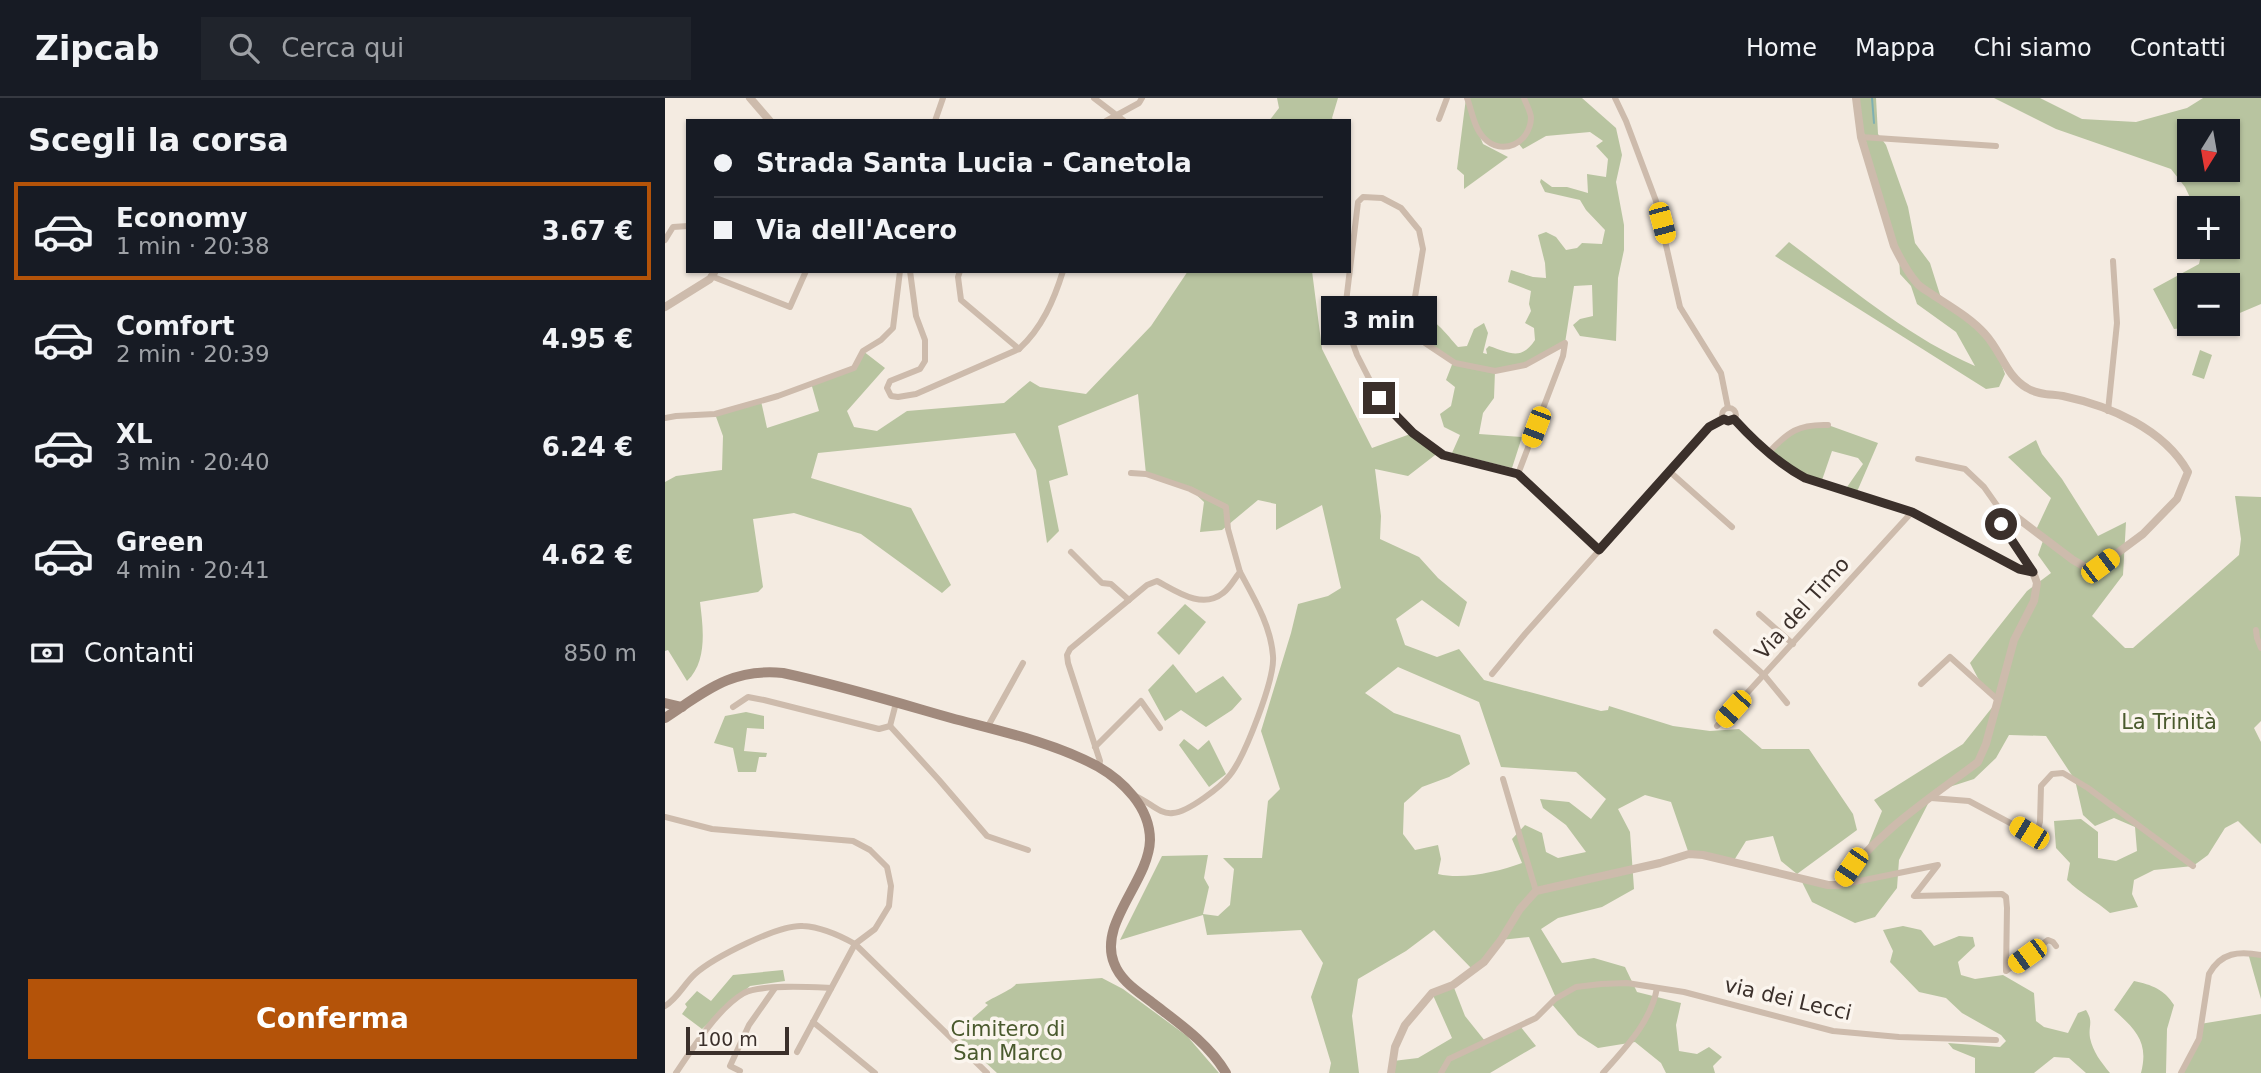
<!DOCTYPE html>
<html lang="it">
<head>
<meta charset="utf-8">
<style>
	:root { --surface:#171b24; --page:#20242c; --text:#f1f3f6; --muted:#9ea1a6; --line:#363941; --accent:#b45309 }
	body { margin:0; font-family:"DejaVu Sans",sans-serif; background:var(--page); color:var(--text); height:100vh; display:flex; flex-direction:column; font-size:26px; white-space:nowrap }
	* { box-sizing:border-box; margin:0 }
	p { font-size:23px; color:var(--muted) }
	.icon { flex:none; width:38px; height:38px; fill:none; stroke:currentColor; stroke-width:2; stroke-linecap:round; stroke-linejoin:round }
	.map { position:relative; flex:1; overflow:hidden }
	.panel { display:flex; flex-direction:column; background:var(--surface); width:665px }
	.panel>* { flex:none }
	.guide { position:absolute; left:21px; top:21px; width:665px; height:154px; border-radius:0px; box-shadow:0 2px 5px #0004; display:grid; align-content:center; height:154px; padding:0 28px; background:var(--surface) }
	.needle { width:46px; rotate:191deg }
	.tools { position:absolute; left:1512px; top:21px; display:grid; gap:14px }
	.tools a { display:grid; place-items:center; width:63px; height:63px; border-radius:0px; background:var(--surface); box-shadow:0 2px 5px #0004; font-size:35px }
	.scale { position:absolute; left:21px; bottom:18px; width:103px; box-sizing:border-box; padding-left:7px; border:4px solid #3b302b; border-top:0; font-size:19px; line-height:24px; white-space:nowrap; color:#3b302b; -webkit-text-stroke:5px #fbf5ee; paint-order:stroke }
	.end { position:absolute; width:32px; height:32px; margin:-16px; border:9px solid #3b302b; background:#fff; box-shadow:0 0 0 4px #fff }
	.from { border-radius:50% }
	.bubble { position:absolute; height:49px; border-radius:0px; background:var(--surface); box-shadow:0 2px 5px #0004; font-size:23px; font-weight:800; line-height:49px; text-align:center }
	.car { position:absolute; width:21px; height:42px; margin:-21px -10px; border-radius:9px; box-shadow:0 0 5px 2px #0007; background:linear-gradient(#f5c518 24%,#345 0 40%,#f5c518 0 76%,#345 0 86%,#f5c518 0) }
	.guide b { display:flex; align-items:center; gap:24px; height:66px; font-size:26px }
	.guide b+b { border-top:2px solid var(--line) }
	.guide i { width:18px; height:18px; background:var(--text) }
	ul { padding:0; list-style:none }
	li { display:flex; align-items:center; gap:21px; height:98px; margin:0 14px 10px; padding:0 14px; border:4px solid transparent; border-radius:0px }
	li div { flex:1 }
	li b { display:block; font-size:26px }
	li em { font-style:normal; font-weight:800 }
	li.on { border-color:var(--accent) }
	li>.icon { width:63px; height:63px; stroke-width:1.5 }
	h2 { padding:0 28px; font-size:32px; line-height:84px }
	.pay { display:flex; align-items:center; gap:18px; height:77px; padding:0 28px; font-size:26px }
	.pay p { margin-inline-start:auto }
	.primary-button { display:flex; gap:14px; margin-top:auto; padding:14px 28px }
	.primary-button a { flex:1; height:80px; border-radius:0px; background:var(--accent); color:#fff; font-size:28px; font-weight:800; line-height:80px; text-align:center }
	header { display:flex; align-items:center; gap:42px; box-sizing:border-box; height:98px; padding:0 35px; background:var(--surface); border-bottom:2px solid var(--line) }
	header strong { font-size:33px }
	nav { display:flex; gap:38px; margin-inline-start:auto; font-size:24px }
	.search { width:490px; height:63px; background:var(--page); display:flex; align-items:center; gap:18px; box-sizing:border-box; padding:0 24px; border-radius:0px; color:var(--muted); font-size:26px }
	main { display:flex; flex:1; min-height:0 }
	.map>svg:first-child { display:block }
	.green { fill:#b8c4a0; fill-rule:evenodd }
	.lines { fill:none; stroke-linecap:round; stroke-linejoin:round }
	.stream { stroke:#7fb0b2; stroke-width:2 }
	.minor { stroke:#cdbbac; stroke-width:6 }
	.tertiary { stroke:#cdbbac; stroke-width:8 }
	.secondary { stroke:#a18a7d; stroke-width:10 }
	.route { stroke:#3b302b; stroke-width:9 }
	.labels { text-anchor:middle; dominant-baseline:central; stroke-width:7; stroke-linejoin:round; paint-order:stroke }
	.street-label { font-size:21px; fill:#3b302b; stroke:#fbf5ee }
	.park-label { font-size:21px; fill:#4a5a2e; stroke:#fbf5ee }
</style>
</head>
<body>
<header>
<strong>Zipcab</strong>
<div class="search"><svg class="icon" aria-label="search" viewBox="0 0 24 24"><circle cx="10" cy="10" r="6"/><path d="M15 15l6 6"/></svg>Cerca qui</div>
<nav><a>Home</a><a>Mappa</a><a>Chi siamo</a><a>Contatti</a></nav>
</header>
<main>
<section class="panel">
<h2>Scegli la corsa</h2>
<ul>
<li class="on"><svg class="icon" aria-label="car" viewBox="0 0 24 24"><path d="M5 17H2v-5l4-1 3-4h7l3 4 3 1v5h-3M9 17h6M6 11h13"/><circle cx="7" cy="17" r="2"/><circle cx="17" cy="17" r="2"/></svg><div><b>Economy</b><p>1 min · 20:38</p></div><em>3.67 €</em></li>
<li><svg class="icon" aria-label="car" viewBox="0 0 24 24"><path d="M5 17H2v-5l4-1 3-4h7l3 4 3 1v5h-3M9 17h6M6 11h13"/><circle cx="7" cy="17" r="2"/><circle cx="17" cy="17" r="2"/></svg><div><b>Comfort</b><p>2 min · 20:39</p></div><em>4.95 €</em></li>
<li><svg class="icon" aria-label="car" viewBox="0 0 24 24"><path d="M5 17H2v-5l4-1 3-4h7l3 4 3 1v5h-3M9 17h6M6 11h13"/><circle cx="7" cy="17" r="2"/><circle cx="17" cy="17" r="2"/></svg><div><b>XL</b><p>3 min · 20:40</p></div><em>6.24 €</em></li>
<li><svg class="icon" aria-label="car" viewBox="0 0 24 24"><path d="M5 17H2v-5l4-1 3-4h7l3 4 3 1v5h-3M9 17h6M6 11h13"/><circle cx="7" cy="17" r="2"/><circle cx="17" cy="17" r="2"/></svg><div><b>Green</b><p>4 min · 20:41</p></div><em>4.62 €</em></li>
</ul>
<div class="pay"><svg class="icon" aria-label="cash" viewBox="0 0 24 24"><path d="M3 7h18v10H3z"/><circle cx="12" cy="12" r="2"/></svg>Contanti<p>850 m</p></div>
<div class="primary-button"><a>Conferma</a></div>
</section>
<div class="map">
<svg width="1596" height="975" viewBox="0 0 1596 975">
	<rect width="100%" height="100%" fill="#f4ebe1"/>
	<g class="green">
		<path d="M612 0H673L667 20 669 23H604L614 10Z"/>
		<path d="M801 0H917L951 30 957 57 951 84 959 127V152L953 180 951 243 915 238 908 227 915 221 928 218 927 187 909 188 900 245 860 267 830 273 829 300 818 315 814 336 857 339 847 370 787 355 795 337 779 329 775 316 786 308 790 289 781 282 788 264 760 245 746 223 747 215C764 212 782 237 793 249L802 248 809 231 819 225 823 235 818 255 822 256 821 251 824 248C845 255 856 263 870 242L869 230 860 225 866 213 864 206 866 193 843 184 846 172 868 179 881 180 880 165 873 137 881 134 891 139 901 152 912 150 917 145 937 146 940 132 921 112 915 102 880 94 875 84 876 81 887 89H902L923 95 922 76 941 79 943 61 931 48 938 43 925 34 881 38 858 51 853 45 832 49 814 36 818 46 843 59 799 91V77L792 71Z"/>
		<path d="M1191 0H1211L1213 36 1221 47 1243 109 1250 145 1265 165 1277 203 1300 218 1330 249 1340 276 1334 289 1321 291 1110 158 1124 144C1183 188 1243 239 1310 268L1291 234 1252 206 1246 188 1235 176 1234 159 1215 105Z"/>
		<path d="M1329 0H1375L1417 21 1471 24 1522 10 1538 0H1596V206L1563 220V187H1524V226H1550L1509 231 1488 191 1534 166 1538 149H1563V110H1530L1520 89 1506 71 1391 31ZM1563 33V72H1524V33Z"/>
		<path d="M523 173H647L657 251 707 350 748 335 774 354 743 378 710 371 716 418 715 441 754 459 773 480 802 504 794 529 757 502 731 521 740 547 772 559 794 551 819 582 936 613 943 612 944 608 1008 628 1045 633 1074 631 1097 651H1144L1188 716 1192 732 1132 776 1116 763 1108 738 1081 743 1068 764 1024 756 1006 704 980 697 953 711 965 734 969 791 937 809 893 820 876 831 897 865 929 860 960 869 972 894 1016 905 1011 927 1014 953 1032 956 1044 949 1057 959 1048 968 1050 975H1001L996 965 970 944 933 950 913 937 886 905 891 900 864 839 836 842 808 872 769 832 741 853 693 881 687 918 694 975H664L666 965 646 899 658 865 636 832 542 837 538 817 455 842 497 758 543 757 539 780 544 789 538 816 553 818 565 807 569 771 558 760H597L603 703 615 691 596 633 626 535 633 506 663 498 676 490 657 407 611 432V406L593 402 557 432 535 434 539 404 525 391 481 376 473 296 393 328 403 377 384 383 394 433 382 445 371 372 350 335 153 355 146 380 246 410 286 487 277 495 196 436 129 415 88 421 98 489 93 494 35 504C38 529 43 563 22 583L3 552 0 553V384L11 378 57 372 58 338 50 316 96 303 102 330 154 313 146 285 188 270 198 253 220 270 182 313 189 329 212 333 242 313 339 305 365 283 375 289 421 296 486 228ZM733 569 814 604 836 669 911 674 941 701 926 721 904 704 875 701 878 710 901 727 921 754 893 760 881 754 877 735 860 727 847 741 857 765C832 774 798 782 773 776L776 761 773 747 750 752 738 736 739 705 757 689 784 679 805 666 795 637 729 615 700 595Z"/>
		<path d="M1535 252 1547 257 1539 281 1527 277Z"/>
		<path d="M1163 327 1213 345 1191 396 1180 392 1198 366 1193 360 1167 353 1156 385 1140 380 1103 355 1131 330Z"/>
		<path d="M1371 342 1377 356 1397 381 1433 438 1461 424 1458 477 1427 518 1460 550H1468L1574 457 1576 441 1570 398 1596 399V623L1589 630 1596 644V746L1573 723 1560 730 1543 757 1528 768 1489 772 1469 782 1467 796 1473 809 1445 815C1431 803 1415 795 1402 782L1405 765 1391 750 1389 723 1416 721 1433 734V760L1451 763 1472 753 1470 729 1449 720 1430 728 1418 717 1410 682 1381 638 1344 637 1331 660 1309 681 1278 691 1266 700 1234 762 1232 790 1210 819 1190 825 1147 804 1135 780 1178 786 1200 755 1217 713 1209 702 1298 646 1333 602 1316 586 1305 565 1362 493 1386 475 1373 457 1379 440 1370 434 1386 400 1343 359Z"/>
		<path d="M520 506 541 524 514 557 492 535Z"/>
		<path d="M508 566 531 595 558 578 577 601 567 612 541 629 516 612 500 623 483 592Z"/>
		<path d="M81 614 99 618V631L82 630 79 653 102 655 101 659H94L91 674H73L68 650 49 645 60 618Z"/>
		<path d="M519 641 533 652 544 642 561 676 544 689 514 647Z"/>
		<path d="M1238 828 1256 832 1269 848 1294 838 1308 839 1310 848 1293 864 1296 877 1310 881 1338 877 1369 895 1371 923 1379 929 1403 935 1413 915 1421 912C1429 925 1423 927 1425 940 1428 954 1436 964 1445 975H1421L1404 960 1389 959 1369 975H1310V960L1288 951 1283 945 1335 949 1341 943 1336 937 1297 915 1281 900 1254 894 1225 864 1228 853 1218 832Z"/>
		<path d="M1583 855 1596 857V901Z"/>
		<path d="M118 872 120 883 85 888 37 931 17 916 22 909 20 906 32 893 46 903 68 877Z"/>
		<path d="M437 880 458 891 522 938 554 975H332L294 940 308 920 323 907 320 905C328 899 347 892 351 886Z"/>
		<path d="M1469 883C1487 887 1499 891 1509 907L1502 931 1501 975H1476C1484 944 1471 932 1449 912Z"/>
		<path d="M788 887 800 918 820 943 855 928 871 948 825 975H727L728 963 753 960 787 940 767 895Z"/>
		<path d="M1596 916V975H1516L1534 942 1535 926Z"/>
	</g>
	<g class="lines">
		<path class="stream" d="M1207 0 1209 25"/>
		<g class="minor">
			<path d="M429 0 459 23"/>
			<path d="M802 0C807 13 809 30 819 40 837 59 865 45 866 20 866 14 861 6 859 0"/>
			<path d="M950 0 961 23 991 103 1015 209 1056 275 1063 310"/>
			<path d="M774 21 782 0"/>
			<path d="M270 23 278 0"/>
			<path d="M441 23 474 5 477 0"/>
			<path d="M1196 39 1331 48"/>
			<path d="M0 142 8 129 23 128"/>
			<path d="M245 173 251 218 260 242V263L255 271 225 283 222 290 226 298 233 299 251 296 354 251C377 230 389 202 398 173"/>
			<path d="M295 173 293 179 296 202 354 251"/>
			<path d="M46 178 125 209 141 173"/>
			<circle cx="1064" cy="317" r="7"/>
			<path d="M1443 313 1452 225 1448 163"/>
			<path d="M0 320 11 318 50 316 113 298 189 270 198 253 216 242 228 230 235 173"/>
			<path d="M1069 321 1091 345 1127 373 1156 385 1247 414 1355 471 1368 474"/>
			<path d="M1103 355C1123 334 1133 326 1163 327"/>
			<path d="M1253 361 1300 371 1319 389 1338 416"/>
			<path d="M1004 373 1067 429"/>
			<path d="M853 376 778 357 748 335 714 300 692 257 679 221 693 104 698 99 717 100 736 110 754 132 758 151 746 223 760 245 790 265 830 273 860 267 900 245 898 258 853 376 934 452"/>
			<path d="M406 454 437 485 446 486 464 502"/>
			<path d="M1094 516 1128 546"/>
			<path d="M1591 532 1592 540 1596 550"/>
			<path d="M1051 534 1099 577 1122 605"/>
			<path d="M827 576 860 536 1044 329 1059 321"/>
			<path d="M1256 586 1285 559 1333 602"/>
			<path d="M68 609 83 599 99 602 214 631 225 628 231 605"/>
			<path d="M225 628 274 682 322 738 363 752"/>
			<path d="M1052 628 1247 414"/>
			<path d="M322 630 358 565"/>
			<path d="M430 649 476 603 495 630"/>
			<path d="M434 669 435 663 403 565 402 557 405 551 482 487 492 483C511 493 537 512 558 495 565 490 570 480 575 474L563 431 561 409 525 391 481 376 466 375"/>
			<path d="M838 681 871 793"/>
			<path d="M470 698C484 703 494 717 508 715 523 714 556 689 565 677 580 658 610 581 608 558 606 528 589 500 575 474"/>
			<path d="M1266 700 1304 703 1364 735 1372 734 1375 724 1376 688 1387 676 1398 675 1423 690 1528 768"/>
			<path d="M0 719 47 731 188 743 205 752 222 769 226 788 224 808 210 831 190 846 132 954"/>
			<path d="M1175 787 1273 767 1249 798 1337 796 1341 799 1342 810 1341 873 1383 842 1388 844 1391 848"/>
			<path d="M0 908C13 900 19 886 30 876 48 860 114 826 138 828 157 829 174 837 190 846L322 975"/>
			<path d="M148 924 210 975"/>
			<path d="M75 973 65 968 84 927 110 890"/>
			<path d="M11 975C27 951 53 910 79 895 96 886 145 889 166 890"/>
			<path d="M776 975 784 961 871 920 890 901 911 889 936 886 962 885 1019 894 1168 933 1234 939 1331 942"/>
			<path d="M938 975C960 950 986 924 992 890"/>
			<path d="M1516 975 1534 941 1544 876C1556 854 1574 853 1596 857"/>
		</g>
		<g class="tertiary">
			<path d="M85 0 105 23"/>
			<path d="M0 209 45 181 50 173"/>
			<path d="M726 975 730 949 740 927 767 895 788 887 819 864 836 842 855 811 871 793 995 765 1024 756 1038 757 1163 787H1174C1210 735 1264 701 1313 664L1321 646 1349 542 1369 503 1372 485 1368 474 1336 426 1335 420 1338 416 1350 418 1408 462 1422 470 1435 468 1478 436 1512 401 1523 374C1499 331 1445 308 1398 298 1386 296 1373 297 1362 290 1341 278 1336 253 1320 236 1306 220 1286 209 1268 197 1263 193 1255 190 1251 184 1242 174 1235 160 1229 148L1196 39 1191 0"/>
		</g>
		<g class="secondary">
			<path d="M0 605 17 609"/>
			<path d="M0 620C41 593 66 570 118 575 174 587 230 604 286 620 335 633 387 644 432 668 458 683 485 709 485 742 484 783 433 825 449 865 456 884 474 894 489 906 515 926 544 946 561 975"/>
		</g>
	</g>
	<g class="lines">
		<path class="route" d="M714 300 748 335 778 357 853 376 934 452 1044 329 1059 321 1063 323 1069 321C1090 344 1112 365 1140 380L1247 414 1354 471 1368 474 1336 426"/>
	</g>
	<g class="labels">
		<g class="street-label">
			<text transform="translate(1137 510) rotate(-48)">Via del Timo</text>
			<text transform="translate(1123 901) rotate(13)">via dei Lecci</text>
		</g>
		<g class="park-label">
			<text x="1504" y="624">La Trinità</text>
			<text x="343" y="931">Cimitero di<tspan x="343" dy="24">San Marco</tspan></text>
		</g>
	</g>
</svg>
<div class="tools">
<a><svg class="needle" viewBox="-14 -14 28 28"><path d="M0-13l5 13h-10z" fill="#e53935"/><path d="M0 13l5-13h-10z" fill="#9ea1a6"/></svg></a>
<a>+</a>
<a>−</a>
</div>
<div class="scale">100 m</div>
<i class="end from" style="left:1336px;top:426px"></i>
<i class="end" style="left:714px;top:300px"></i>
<div class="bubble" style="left:656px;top:198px;width:116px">3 min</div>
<i class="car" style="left:997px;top:125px;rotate:165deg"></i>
<i class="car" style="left:871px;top:329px;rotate:201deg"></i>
<i class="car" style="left:1435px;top:468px;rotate:53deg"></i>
<i class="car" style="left:1068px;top:611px;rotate:222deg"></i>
<i class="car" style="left:1364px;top:735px;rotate:301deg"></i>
<i class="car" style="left:1186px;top:769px;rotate:214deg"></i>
<i class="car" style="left:1362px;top:858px;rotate:234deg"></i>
<div class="guide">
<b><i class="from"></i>Strada Santa Lucia - Canetola</b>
<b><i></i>Via dell'Acero</b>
</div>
</div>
</main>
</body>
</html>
